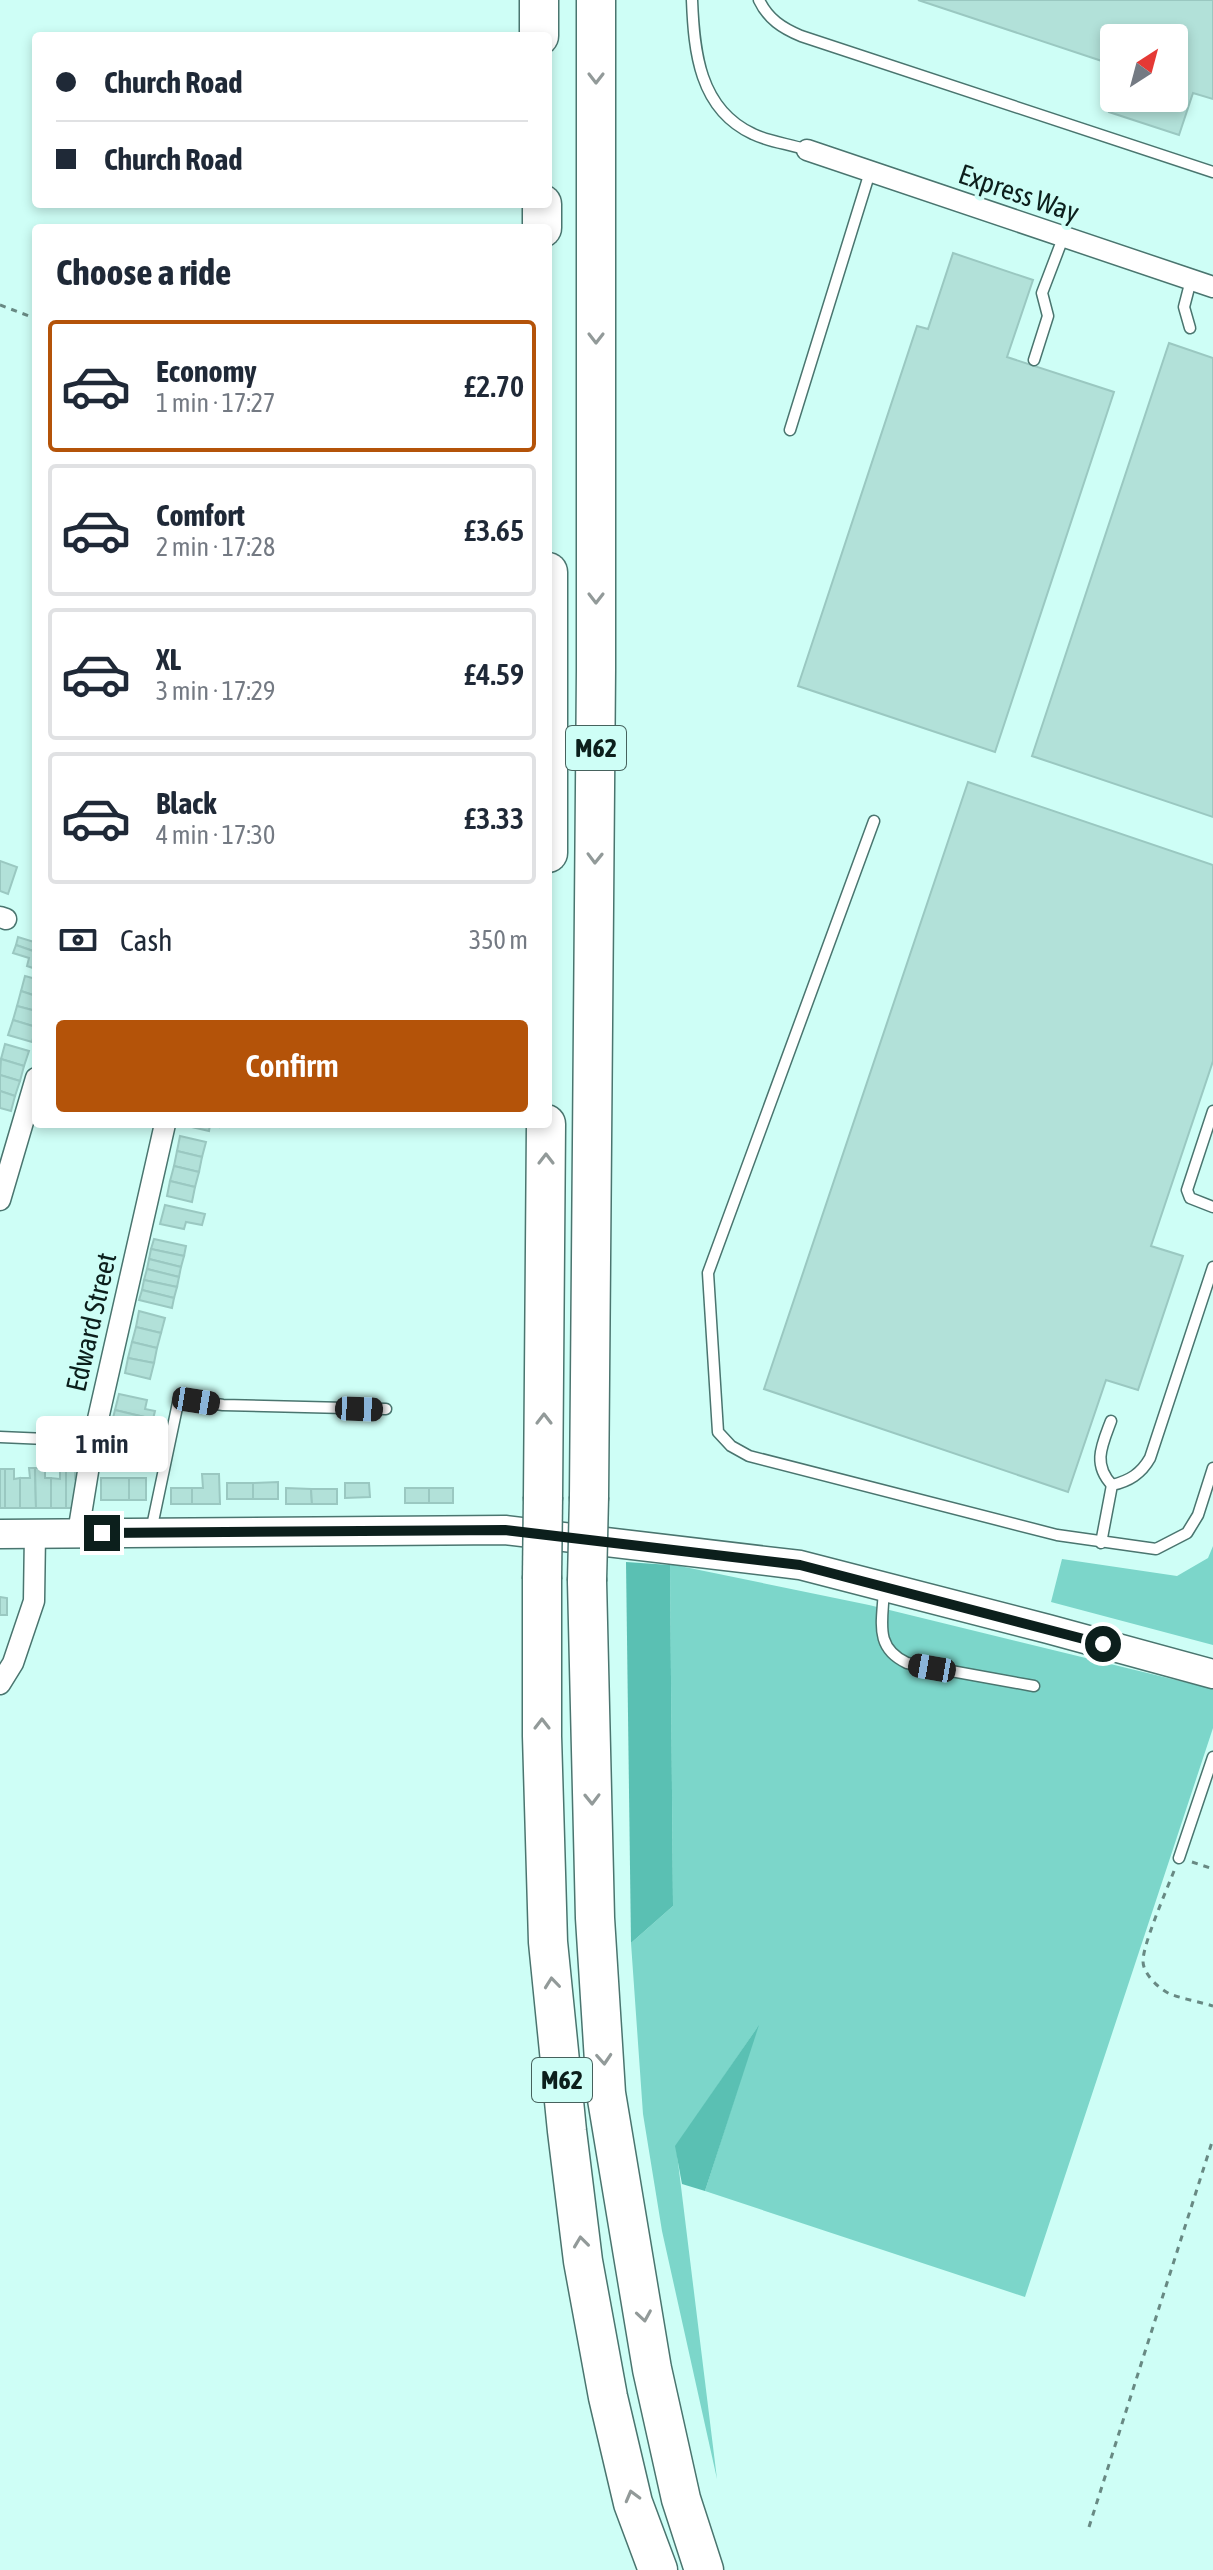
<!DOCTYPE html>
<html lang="en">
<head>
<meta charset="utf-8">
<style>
	:root { --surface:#fff; --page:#f6f6f7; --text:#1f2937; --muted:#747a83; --line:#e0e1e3; --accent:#b45309 }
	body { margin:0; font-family:"Asap Condensed",sans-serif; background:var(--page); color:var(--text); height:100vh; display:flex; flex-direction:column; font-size:30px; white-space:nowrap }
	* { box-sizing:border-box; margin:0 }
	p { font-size:26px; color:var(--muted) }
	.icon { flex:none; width:44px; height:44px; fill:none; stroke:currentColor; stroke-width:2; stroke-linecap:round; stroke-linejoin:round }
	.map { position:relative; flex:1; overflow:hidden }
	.panel { position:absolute; left:32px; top:224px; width:520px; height:904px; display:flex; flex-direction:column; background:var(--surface); border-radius:8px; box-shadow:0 4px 12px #0003 }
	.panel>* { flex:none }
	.top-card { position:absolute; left:32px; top:32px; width:520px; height:176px; border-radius:8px; box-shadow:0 4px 12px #0003; display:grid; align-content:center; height:176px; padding:0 24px; background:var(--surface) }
	.needle { width:52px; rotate:36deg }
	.tools { position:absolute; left:1100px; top:24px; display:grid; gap:16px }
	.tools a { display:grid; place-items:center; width:88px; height:88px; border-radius:8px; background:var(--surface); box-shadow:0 4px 12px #0003; font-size:40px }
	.end { position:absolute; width:36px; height:36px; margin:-18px; border:10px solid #0c1f1c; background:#fff; box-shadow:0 0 0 4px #fff }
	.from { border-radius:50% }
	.bubble { position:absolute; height:56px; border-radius:8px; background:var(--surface); box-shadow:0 4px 12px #0003; font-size:26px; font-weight:600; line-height:56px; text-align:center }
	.car { position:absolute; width:24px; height:48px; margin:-24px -12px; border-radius:10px; box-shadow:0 0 6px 2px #0007; background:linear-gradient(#222 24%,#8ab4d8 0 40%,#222 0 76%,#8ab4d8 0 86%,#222 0) }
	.top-card b { display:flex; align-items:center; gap:28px; height:76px; font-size:30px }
	.top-card b+b { border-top:2px solid var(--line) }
	.top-card i { width:20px; height:20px; background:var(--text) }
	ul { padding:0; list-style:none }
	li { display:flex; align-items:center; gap:24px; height:132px; margin:0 16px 12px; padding:0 8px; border:4px solid var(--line); border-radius:8px }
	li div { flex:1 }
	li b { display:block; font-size:30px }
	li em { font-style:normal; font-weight:600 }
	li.selected { border-color:var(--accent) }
	li>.icon { width:72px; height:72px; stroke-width:1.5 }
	h2 { padding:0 24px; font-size:36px; line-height:96px }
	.pay { display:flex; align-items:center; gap:20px; height:88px; padding:0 24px; font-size:30px }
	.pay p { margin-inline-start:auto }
	.primary-button { display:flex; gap:16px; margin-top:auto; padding:16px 24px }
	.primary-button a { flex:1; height:92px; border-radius:8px; background:var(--accent); color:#fff; font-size:32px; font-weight:600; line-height:92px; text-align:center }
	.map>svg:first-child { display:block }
	.green { fill:#7cd6ca }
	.forest { fill:#5ac0b3 }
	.building { fill:#b2e1d9; stroke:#9ac8c1; stroke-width:2 }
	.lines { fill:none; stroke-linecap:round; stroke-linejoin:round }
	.lane-casing { stroke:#4a756f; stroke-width:13 }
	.street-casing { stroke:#4a756f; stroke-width:23 }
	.secondary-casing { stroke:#4a756f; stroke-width:31 }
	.highway-casing { stroke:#4a756f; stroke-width:41 }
	.path { stroke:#688983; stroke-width:3; stroke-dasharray:6 6; stroke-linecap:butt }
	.lane { stroke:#fff; stroke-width:10 }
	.street { stroke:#fff; stroke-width:20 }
	.secondary { stroke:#fff; stroke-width:28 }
	.highway { stroke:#fff; stroke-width:38 }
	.highway-bridge-casing { stroke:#4a756f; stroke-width:41; stroke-linecap:butt }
	.highway-bridge { stroke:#fff; stroke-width:38 }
	.oneway { stroke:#929a99 }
	.route { stroke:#0c1f1c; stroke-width:10 }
	.labels { text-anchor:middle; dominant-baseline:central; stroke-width:8; stroke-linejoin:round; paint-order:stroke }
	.shield { fill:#cefef6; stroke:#46625d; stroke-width:2 }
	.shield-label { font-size:26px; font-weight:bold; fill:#0c1f1c }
	.street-label { font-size:28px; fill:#0c1f1c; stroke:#cefef6 }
</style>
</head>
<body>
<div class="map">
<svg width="1213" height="2570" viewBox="0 0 1213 2570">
	<rect width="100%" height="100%" fill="#cefef6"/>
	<g class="green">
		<path d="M1213 1546V1645L1051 1602 1062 1559 1177 1576 1208 1558Z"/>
		<path d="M670 1564 869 1605 1213 1689V1728L1025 2297 705 2191 757 2028 676 2146 717 2479 662 2231 643 2114 631 1943 673 1906Z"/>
	</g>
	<g class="forest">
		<path d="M626 1562 670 1565 673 1906 631 1943Z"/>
		<path d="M759 2025 705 2191 682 2184 675 2146Z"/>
	</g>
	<g class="building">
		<path d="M918 0H1213V99L1193 93 1179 135 1109 112 1114 98H1174V38H1114V65Z"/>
		<path d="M953 253 1033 280 1007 357 1114 392 995 752 798 686 917 326 928 329Z"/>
		<path d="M1169 343 1213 358V817L1032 756Z"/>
		<path d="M968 782 1213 865V1061L1151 1246 1183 1256 1138 1390 1106 1380 1068 1492 764 1389Z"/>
		<path d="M0 861 17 867 8 894 0 891Z"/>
		<path d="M36 935V952L16 945 18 937 34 942Z"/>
		<path d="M16 945 36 952V969L27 966 29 958 13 953Z"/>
		<path d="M25 976 36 979V996L21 991Z"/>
		<path d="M21 991 36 996V1011L17 1006Z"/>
		<path d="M17 1006 36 1011V1027L13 1020Z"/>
		<path d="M13 1020 36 1027 32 1042 8 1035Z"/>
		<path d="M5 1044 29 1051 24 1066 1 1059Z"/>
		<path d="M1 1059 24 1066 20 1081 0 1075Z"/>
		<path d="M0 1075 20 1081 15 1096 0 1091Z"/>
		<path d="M0 1091 15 1096 11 1111 0 1108Z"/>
		<path d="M220 1124 219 1127 210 1125 209 1131 183 1125Z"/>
		<path d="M180 1136 206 1142 202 1157 177 1151Z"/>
		<path d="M177 1151 202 1157 199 1172 174 1166Z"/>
		<path d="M174 1166 199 1172 195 1187 170 1181Z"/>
		<path d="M170 1181 195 1187 192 1202 167 1196Z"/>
		<path d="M165 1205 205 1214 202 1225 186 1222 184 1229 160 1224Z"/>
		<path d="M154 1239 186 1246 184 1256 151 1249Z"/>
		<path d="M151 1249 184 1256 181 1267 149 1259Z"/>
		<path d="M149 1259 181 1267 179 1277 147 1269Z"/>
		<path d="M147 1269 179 1277 177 1287 144 1280Z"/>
		<path d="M144 1280 177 1287 174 1298 142 1290Z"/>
		<path d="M142 1290 174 1298 172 1308 139 1300Z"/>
		<path d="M139 1311 165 1318 161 1333 136 1327Z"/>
		<path d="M136 1327 161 1333 157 1348 132 1342Z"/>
		<path d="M132 1342 157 1348 154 1363 128 1358Z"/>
		<path d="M128 1358 154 1363 150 1379 125 1373Z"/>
		<path d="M119 1394 147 1400 145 1409 155 1411 153 1419 115 1410Z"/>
		<path d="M115 1410 153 1419 151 1428 141 1426 139 1433 111 1426Z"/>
		<path d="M60 1467H66V1508H51V1478L60 1479Z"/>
		<path d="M66 1467H75V1479L82 1478 76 1508H66Z"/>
		<path d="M29 1468H35L36 1508H20V1478H30Z"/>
		<path d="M35 1468H45V1478H51V1508H36Z"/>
		<rect x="0" y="1469" width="5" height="39"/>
		<path d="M5 1469H14V1479L20 1478V1508H5Z"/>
		<path d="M202 1474H219L220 1504H192V1488H203Z"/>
		<rect x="101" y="1478" width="28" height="22"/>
		<rect x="129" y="1478" width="17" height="22"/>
		<path d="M278 1482V1499H253V1483Z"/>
		<rect x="227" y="1483" width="26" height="16"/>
		<path d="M345 1483H369L370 1497 345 1498Z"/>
		<rect x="171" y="1488" width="21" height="16"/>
		<path d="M286 1488 311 1489 312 1504H286Z"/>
		<rect x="405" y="1488" width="24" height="15"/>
		<rect x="429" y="1488" width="24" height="15"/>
		<path d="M311 1489H337V1504H312Z"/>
		<path d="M0 1597 7 1598V1615H0Z"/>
	</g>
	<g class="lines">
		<defs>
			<g id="lane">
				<path d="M692 0C694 51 699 109 753 134 769 142 790 144 807 150"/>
				<path d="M759 0C768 19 782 28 801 36L1213 172"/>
				<path d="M1190 328 1184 307 1191 280"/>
				<path d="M1034 360 1048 316 1042 293 1063 238"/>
				<path d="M790 430 870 172"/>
				<path d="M874 821 708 1273 718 1432 731 1446 749 1456 1057 1535 1156 1549 1187 1533 1198 1515 1213 1468"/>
				<path d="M1213 1111 1187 1190 1190 1198 1213 1207"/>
				<path d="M1111 1421C1102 1445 1092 1464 1112 1485"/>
				<path d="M0 1437 93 1441"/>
				<path d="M151 1531 179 1398 185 1395 196 1401 223 1405 386 1409"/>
				<path d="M1101 1543 1112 1485C1129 1481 1141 1474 1150 1458L1213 1267"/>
				<path d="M884 1588C883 1621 873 1647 907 1663L1034 1686"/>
				<path d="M1179 1858 1213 1757"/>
			</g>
			<g id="street">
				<path d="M807 150 1213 287"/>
				<path d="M0 917 6 919"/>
				<path d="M0 1200 36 1078"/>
				<path d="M78 1533 93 1441 165 1124"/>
				<path d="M0 1684 13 1663 34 1601 35 1533"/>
			</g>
			<path id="secondary" d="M0 1534 505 1530 800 1565 1048 1629 1213 1674"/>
			<g id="highway">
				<path d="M539 0V36"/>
				<path d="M542 204V228"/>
				<path d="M548 572V853"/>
				<path d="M543 1497 546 1124"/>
				<path d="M589 1497 596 670V0"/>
				<path d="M542 1579V1736L548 1942 567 2131 583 2261 608 2397 633 2503 658 2570"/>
				<path d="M587 1581 595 1918 606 2093 652 2369 681 2499 704 2570"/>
			</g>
		</defs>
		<use href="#lane" class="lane-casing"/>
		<use href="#street" class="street-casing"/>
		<use href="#secondary" class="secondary-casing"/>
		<use href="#highway" class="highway-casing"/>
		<g class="path">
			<path d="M0 305 29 316H36"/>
			<path d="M1192 1862 1213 1869"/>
			<path d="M1174 1871C1167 1889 1143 1944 1143 1961 1143 1974 1159 1989 1170 1994 1184 1999 1199 2002 1213 2006"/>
			<path d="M1089 2527 1213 2139"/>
		</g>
		<use href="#lane" class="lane"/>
		<use href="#street" class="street"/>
		<use href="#secondary" class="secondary"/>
		<use href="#highway" class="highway"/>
		<defs>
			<g id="highway-bridge">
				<path d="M542 1579 543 1497"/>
				<path d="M587 1581 589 1497"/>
			</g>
		</defs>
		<use href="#highway-bridge" class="highway-bridge-casing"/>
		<use href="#highway-bridge" class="highway-bridge"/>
	</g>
	<defs><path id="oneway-chevron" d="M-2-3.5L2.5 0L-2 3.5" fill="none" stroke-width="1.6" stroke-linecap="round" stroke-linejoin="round" transform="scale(2)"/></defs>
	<g class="oneway">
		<use href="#oneway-chevron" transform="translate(596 78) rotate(90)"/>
		<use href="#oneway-chevron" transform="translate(596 338) rotate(90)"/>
		<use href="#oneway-chevron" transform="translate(596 598) rotate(90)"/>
		<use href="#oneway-chevron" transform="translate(595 858) rotate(91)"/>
		<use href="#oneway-chevron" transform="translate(546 1159) rotate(-90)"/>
		<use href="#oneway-chevron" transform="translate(544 1419) rotate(-90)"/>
		<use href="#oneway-chevron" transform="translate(542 1724) rotate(-90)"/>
		<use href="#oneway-chevron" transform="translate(592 1799) rotate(89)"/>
		<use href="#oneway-chevron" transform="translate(552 1983) rotate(-96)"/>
		<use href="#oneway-chevron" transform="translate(604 2059) rotate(86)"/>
		<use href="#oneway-chevron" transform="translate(581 2242) rotate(-97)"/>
		<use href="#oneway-chevron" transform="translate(644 2316) rotate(81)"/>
		<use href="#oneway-chevron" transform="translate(632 2496) rotate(-105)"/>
	</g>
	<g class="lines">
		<path class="route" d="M102 1533 505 1530 800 1565 1103 1644"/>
	</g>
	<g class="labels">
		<g class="shield">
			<rect x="566" y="726" width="60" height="44" rx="6"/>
			<rect x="532" y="2058" width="60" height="44" rx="6"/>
		</g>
		<g class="shield-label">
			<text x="596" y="748">M62</text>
			<text x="562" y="2080">M62</text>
		</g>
		<g class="street-label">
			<text transform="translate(1019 193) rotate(19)">Express Way</text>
			<text transform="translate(91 1322) rotate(-77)">Edward Street</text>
		</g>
	</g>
</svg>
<div class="tools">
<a><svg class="needle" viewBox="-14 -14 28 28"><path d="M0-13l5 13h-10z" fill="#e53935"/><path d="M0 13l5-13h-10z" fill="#747a83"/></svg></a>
</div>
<i class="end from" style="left:1103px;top:1644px"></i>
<i class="end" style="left:102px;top:1533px"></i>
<div class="bubble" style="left:36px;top:1416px;width:132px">1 min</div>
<i class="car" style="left:196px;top:1401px;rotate:99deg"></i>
<i class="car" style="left:359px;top:1409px;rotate:92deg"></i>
<i class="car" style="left:932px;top:1668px;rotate:280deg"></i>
<div class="top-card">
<b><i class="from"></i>Church Road</b>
<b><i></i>Church Road</b>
</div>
<section class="panel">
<h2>Choose a ride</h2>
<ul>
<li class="selected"><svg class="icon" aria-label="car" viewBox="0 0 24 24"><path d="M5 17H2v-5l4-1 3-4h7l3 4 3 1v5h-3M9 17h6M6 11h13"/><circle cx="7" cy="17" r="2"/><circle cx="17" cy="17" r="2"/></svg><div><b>Economy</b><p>1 min · 17:27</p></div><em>£2.70</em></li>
<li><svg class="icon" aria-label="car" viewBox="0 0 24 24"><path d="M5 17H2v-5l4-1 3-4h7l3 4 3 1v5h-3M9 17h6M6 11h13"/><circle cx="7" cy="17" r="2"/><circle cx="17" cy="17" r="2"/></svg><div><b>Comfort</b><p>2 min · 17:28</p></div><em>£3.65</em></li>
<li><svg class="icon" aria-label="car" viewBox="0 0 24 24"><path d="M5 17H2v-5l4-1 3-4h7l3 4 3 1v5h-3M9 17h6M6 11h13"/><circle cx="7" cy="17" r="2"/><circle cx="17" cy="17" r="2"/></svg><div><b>XL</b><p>3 min · 17:29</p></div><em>£4.59</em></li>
<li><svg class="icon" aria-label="car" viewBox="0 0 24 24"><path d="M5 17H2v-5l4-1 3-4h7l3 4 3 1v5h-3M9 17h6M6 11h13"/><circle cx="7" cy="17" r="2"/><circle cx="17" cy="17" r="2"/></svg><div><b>Black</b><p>4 min · 17:30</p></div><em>£3.33</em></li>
</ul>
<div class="pay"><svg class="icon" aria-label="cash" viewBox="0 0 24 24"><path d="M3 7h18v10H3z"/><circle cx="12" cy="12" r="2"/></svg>Cash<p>350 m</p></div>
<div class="primary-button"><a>Confirm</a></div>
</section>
</div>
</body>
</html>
